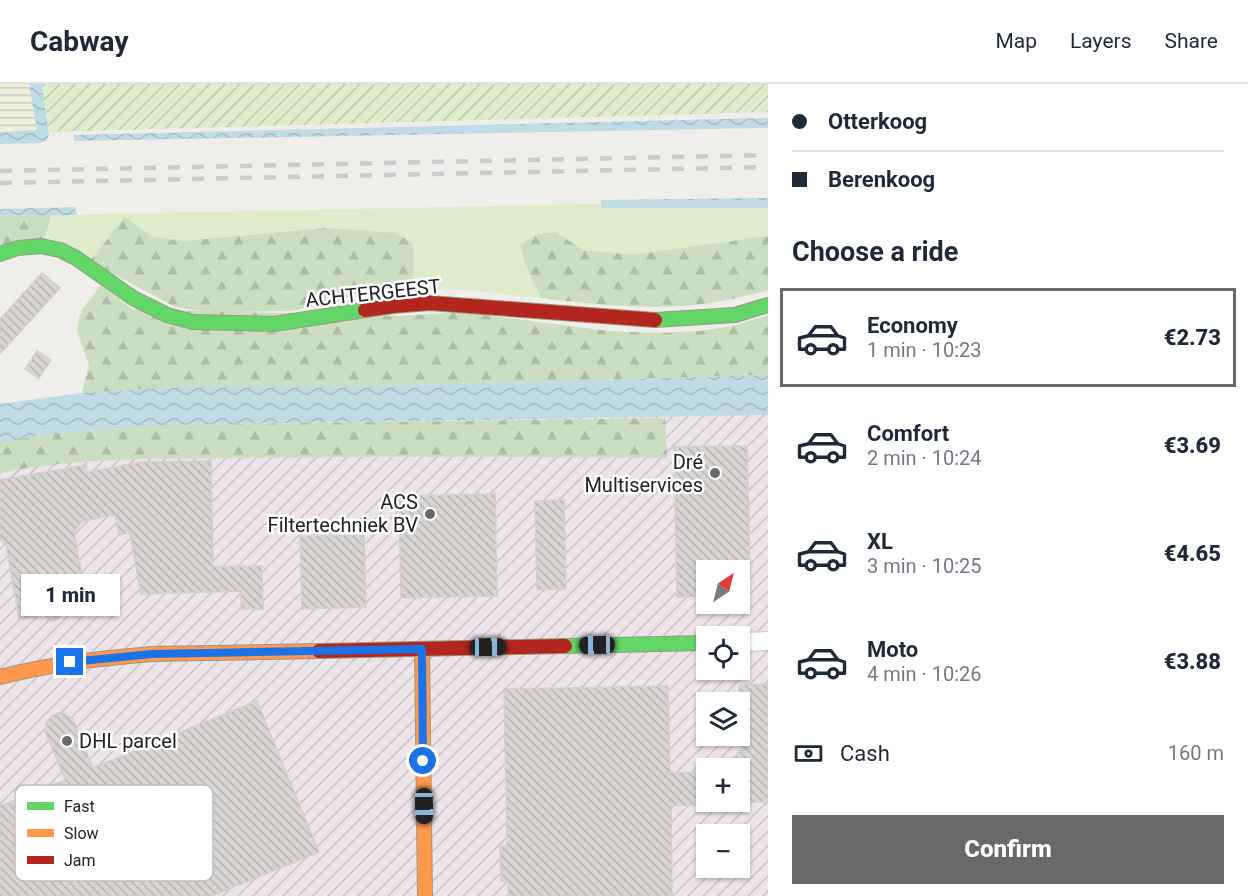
<!DOCTYPE html>
<html lang="en">
<head>
<meta charset="utf-8">
<style>
	:root { --surface:#fff; --page:#f6f6f7; --text:#1f2937; --muted:#747a83; --line:#e0e1e3; --accent:#6a6968 }
	body { margin:0; font-family:Roboto,sans-serif; background:var(--page); color:var(--text); height:100vh; display:flex; flex-direction:column; font-size:22px; white-space:nowrap }
	* { box-sizing:border-box; margin:0 }
	p { font-size:20px; color:var(--muted) }
	.icon { flex:none; width:33px; height:33px; fill:none; stroke:currentColor; stroke-width:2; stroke-linecap:round; stroke-linejoin:round }
	.map { position:relative; flex:1; overflow:hidden }
	.details { display:flex; flex-direction:column; background:var(--surface); width:480px }
	.details>* { flex:none }
	.guide { display:grid; align-content:center; height:132px; padding:0 24px; background:var(--surface) }
	.needle { width:39px; rotate:35deg }
	.controls { position:absolute; left:696px; top:476px; display:grid; gap:12px }
	.controls a { display:grid; place-items:center; width:54px; height:54px; border-radius:0px; background:var(--surface); box-shadow:0 2px 4px #0004; font-size:30px }
	.end { position:absolute; width:27px; height:27px; margin:-14px; border:8px solid #1a73e8; background:#fff; box-shadow:0 0 0 3px #fff }
	.from { border-radius:50% }
	.bubble { position:absolute; height:42px; border-radius:0px; background:var(--surface); box-shadow:0 2px 4px #0004; font-size:20px; font-weight:800; line-height:42px; text-align:center }
	.car { position:absolute; width:18px; height:36px; margin:-18px -9px; border-radius:8px; box-shadow:0 0 4px 2px #0007; background:linear-gradient(#222 24%,#8ab4d8 0 40%,#222 0 76%,#8ab4d8 0 86%,#222 0) }
	.guide b { display:flex; align-items:center; gap:21px; height:57px; font-size:22px }
	.guide b+b { border-top:2px solid var(--line) }
	.guide i { width:15px; height:15px; background:var(--text) }
	ul { padding:0; list-style:none }
	li { display:flex; align-items:center; gap:18px; height:99px; margin:0 12px 9px; padding:0 12px; border:3px solid transparent; border-radius:0px }
	li div { flex:1 }
	li b { display:block; font-size:22px }
	li em { font-style:normal; font-weight:800 }
	li.selected { border-color:var(--accent) }
	li>.icon { width:54px; height:54px; stroke-width:1.5 }
	h2 { padding:0 24px; font-size:27px; line-height:72px }
	.pay { display:flex; align-items:center; gap:15px; height:66px; padding:0 24px; font-size:22px }
	.pay p { margin-inline-start:auto }
	.button { display:flex; gap:12px; margin-top:auto; padding:12px 24px }
	.button a { flex:1; height:69px; border-radius:0px; background:var(--accent); color:#fff; font-size:24px; font-weight:800; line-height:69px; text-align:center }
	header { display:flex; align-items:center; gap:36px; box-sizing:border-box; height:84px; padding:0 30px; background:var(--surface); border-bottom:2px solid var(--line) }
	header strong { font-size:28px }
	nav { display:flex; gap:33px; margin-inline-start:auto; font-size:21px }
	main { display:flex; flex:1; min-height:0 }
	.map>svg:first-child { display:block }
	.industrial { fill:url(#industrial-furrows); fill-rule:evenodd }
	.farmland { fill:url(#farmland-rules) }
	.grass { fill:#ddeccb }
	.forest { fill:url(#forest-firs) }
	.garden { fill:url(#garden-furrows) }
	.water { fill:url(#water-waves) }
	.building { fill:url(#building-back-hatch); stroke:#d3d0cc; stroke-width:1.5 }
	.lines { fill:none; stroke-linecap:round; stroke-linejoin:round }
	.street-casing { stroke:#c9c8c7; stroke-width:20 }
	.fast-casing { stroke:#999a82; stroke-width:16 }
	.slow-casing { stroke:#999a82; stroke-width:16 }
	.jam-casing { stroke:#999a82; stroke-width:16 }
	.street { stroke:#fdfcfc; stroke-width:18 }
	.fast { stroke:#63d668; stroke-width:14 }
	.slow { stroke:#ff974d; stroke-width:14 }
	.jam { stroke:#b3261e; stroke-width:14 }
	.rail { stroke:#ccc; stroke-width:4.5; stroke-dasharray:12 12; stroke-linecap:butt }
	.route { stroke:#1a73e8; stroke-width:8 }
	.poi-dot { fill:#6a6968; stroke:#fff; stroke-width:2 }
	.labels { text-anchor:middle; dominant-baseline:central; stroke-width:5; stroke-linejoin:round; paint-order:stroke }
	.street-label { font-size:20px; fill:#222; stroke:#fff }
	.poi-label { font-size:20px; fill:#222; stroke:#fff; text-anchor:end }
	.key { fill:#fff; stroke:#bdbdbd; stroke-width:1.5 }
	.key-label { font-size:16px; fill:#222 }
</style>
</head>
<body>
<header>
<strong>Cabway</strong>
<nav><a>Map</a><a>Layers</a><a>Share</a></nav>
</header>
<main>
<div class="map">
<svg width="768" height="812" viewBox="0 0 768 812">
	<defs>
		<pattern id="industrial-furrows" width="10" height="10" patternUnits="userSpaceOnUse" patternTransform="scale(1.5)"><rect width="10" height="10" fill="#ede4e9"/><path d="M-1 1l2-2M0 10L10 0M9 11l2-2" fill="none" stroke="#cbc3c8"/></pattern>
		<pattern id="farmland-rules" width="6" height="5" patternUnits="userSpaceOnUse" patternTransform="scale(1.5)"><rect width="6" height="5" fill="#efefdf"/><path d="M0 2.5h6" fill="none" stroke="#cdcdbf"/></pattern>
		<pattern id="forest-firs" width="22" height="20" patternUnits="userSpaceOnUse" patternTransform="scale(1.5)"><rect width="22" height="20" fill="#cbdec1"/><path d="M5 1l3.5 6h-7zM16 11l3.5 6h-7z" fill="#aebea6"/></pattern>
		<pattern id="garden-furrows" width="10" height="10" patternUnits="userSpaceOnUse" patternTransform="scale(1.5)"><rect width="10" height="10" fill="#ddeccb"/><path d="M-1 1l2-2M0 10L10 0M9 11l2-2" fill="none" stroke="#bdcaae"/></pattern>
		<pattern id="water-waves" width="16" height="10" patternUnits="userSpaceOnUse" patternTransform="scale(1.5)"><rect width="16" height="10" fill="#bfdbe3"/><path d="M0 5q4-4 8 0t8 0" fill="none" stroke="#a4bcc2"/></pattern>
		<pattern id="building-back-hatch" width="6" height="6" patternUnits="userSpaceOnUse" patternTransform="scale(1.5)"><rect width="6" height="6" fill="#d7d4d2"/><path d="M-1 5l2 2M0 0l6 6M5-1l2 2" fill="none" stroke="#b8b6b4"/></pattern>
	</defs>
	<rect width="100%" height="100%" fill="#f0eeeb"/>
	<path class="industrial" d="M768 311V812H0V341ZM706 486H740V519H706ZM706 552H740V585H706ZM706 618H740V651H706ZM706 684H740V717H706ZM706 750H740V783H706Z"/>
	<path class="farmland" d="M0 0H29L37 46 0 48Z"/>
	<path class="grass" d="M598 120 768 121V152L632 171 583 166 556 148 525 179 541 214 468 206 414 205 413 159 326 144 184 157 153 153 142 146 90 177 46 156 52 131Z"/>
	<g class="forest">
		<path d="M51 131 45 156 0 163V132Z"/>
		<path d="M125 133 153 153 184 157 326 144 395 149 413 159 414 205 358 212 291 227 208 228 175 223 90 177Z"/>
		<path d="M556 148 583 166 632 171 768 152V206C758 210 747 211 737 214 673 229 606 222 541 214L525 179 520 160 539 150Z"/>
		<path d="M101 201 132 225 398 232 462 228 609 247 657 249 699 247 733 242 768 231V291L382 302H186L82 309 89 281 77 247 79 234 83 224Z"/>
		<path d="M665 334 667 374C529 373 391 372 253 374 169 375 83 372 0 389V359L46 350 161 341Z"/>
	</g>
	<path class="garden" d="M42 0H768V28L49 48Z"/>
	<g class="water">
		<path d="M29 0H42L49 51 46 57 40 59 0 60V48L37 46Z"/>
		<path d="M768 34V44L74 57V51Z"/>
		<path d="M768 114V124H601V116Z"/>
		<path d="M75 123 77 131 0 132V125Z"/>
		<path d="M768 291V331L161 341 46 350 0 359V320L82 309 186 302H382Z"/>
	</g>
	<g class="building">
		<path d="M42 189 60 204 0 270V235Z"/>
		<path d="M37 267 51 276 39 294 25 285Z"/>
		<path d="M747 362 750 486H706V512L677 513 674 363Z"/>
		<path d="M211 377 213 483 262 482 263 525H241V507L141 510 130 449 119 451 115 431 82 437 74 448 88 523 64 527 58 535 52 537 44 531 19 535 6 460 0 455V396L86 381 87 388 143 378Z"/>
		<path d="M495 410 497 512 401 514 399 412Z"/>
		<path d="M564 416 566 505 537 506 535 417Z"/>
		<path d="M364 451 366 523 302 525 300 452Z"/>
		<path d="M768 600V718H740V684H723L741 666 739 601Z"/>
		<path d="M668 602 670 689 706 688V721L671 722 672 812H508V797H501L500 763 507 762 504 605Z"/>
		<path d="M257 617 319 768 212 812H0V722L65 696 45 647 46 639 51 632 59 629H63L73 635 93 684Z"/>
	</g>
	<g class="lines">
		<defs>
			<path id="street" d="M740 558 768 557"/>
			<g id="fast">
				<path d="M0 170 18 164 41 162 60 166 76 174 133 214 167 231 193 238 274 240 365 226"/>
				<path d="M655 236 735 231 768 221"/>
				<path d="M565 562 706 559"/>
			</g>
			<g id="slow">
				<path d="M422 565 425 812"/>
				<path d="M0 593C50 580 101 574 152 570L319 567"/>
			</g>
			<g id="jam">
				<path d="M365 226 393 222 430 219 655 236"/>
				<path d="M319 567 565 562"/>
			</g>
		</defs>
		<use href="#street" class="street-casing"/>
		<use href="#fast" class="fast-casing"/>
		<use href="#slow" class="slow-casing"/>
		<use href="#jam" class="jam-casing"/>
		<use href="#street" class="street"/>
		<use href="#fast" class="fast"/>
		<use href="#slow" class="slow"/>
		<use href="#jam" class="jam"/>
		<g class="rail">
			<path d="M0 87 768 71"/>
			<path d="M0 99 768 83"/>
		</g>
	</g>
	<g class="lines">
		<path class="route" d="M70 578 152 570 422 565 423 677"/>
	</g>
	<g class="poi-dot">
		<circle cx="715" cy="389" r="6"/>
		<circle cx="430" cy="430" r="6"/>
		<circle cx="67" cy="657" r="6"/>
	</g>
	<g class="labels">
		<g class="street-label">
			<text transform="translate(373 209) rotate(-6)">ACHTERGEEST</text>
		</g>
		<g class="poi-label">
			<text x="703" y="378">Dré<tspan x="703" dy="23">Multiservices</tspan></text>
			<text x="418" y="418">ACS<tspan x="418" dy="23">Filtertechniek BV</tspan></text>
			<text x="79" y="657" text-anchor="start">DHL parcel</text>
		</g>
	</g>
	<rect x="15" y="701" width="198" height="96" rx="9" class="key"/>
	<rect x="27" y="718" width="27" height="8" fill="#63d668"/>
	<rect x="27" y="745" width="27" height="8" fill="#ff974d"/>
	<rect x="27" y="772" width="27" height="8" fill="#b3261e"/>
	<g class="key-label">
		<text x="64" y="728">Fast</text>
		<text x="64" y="755">Slow</text>
		<text x="64" y="782">Jam</text>
	</g>
</svg>
<div class="controls">
<a><svg class="needle" viewBox="-14 -14 28 28"><path d="M0-13l5 13h-10z" fill="#e53935"/><path d="M0 13l5-13h-10z" fill="#747a83"/></svg></a>
<a><svg class="icon" aria-label="locate" viewBox="0 0 24 24"><circle cx="12" cy="12" r="6"/><path d="M12 2v4M12 18v4M2 12h4M18 12h4"/></svg></a>
<a><svg class="icon" aria-label="layers" viewBox="0 0 24 24"><path d="M12 4l9 5-9 5-9-5zM3 14l9 5 9-5"/></svg></a>
<a>+</a>
<a>−</a>
</div>
<i class="end from" style="left:423px;top:677px"></i>
<i class="end" style="left:70px;top:578px"></i>
<div class="bubble" style="left:21px;top:490px;width:99px">1 min</div>
<i class="car" style="left:597px;top:561px;rotate:269deg"></i>
<i class="car" style="left:488px;top:563px;rotate:89deg"></i>
<i class="car" style="left:424px;top:722px;rotate:179deg"></i>
</div>
<section class="details">
<div class="guide">
<b><i class="from"></i>Otterkoog</b>
<b><i></i>Berenkoog</b>
</div>
<h2>Choose a ride</h2>
<ul>
<li class="selected"><svg class="icon" aria-label="car" viewBox="0 0 24 24"><path d="M5 17H2v-5l4-1 3-4h7l3 4 3 1v5h-3M9 17h6M6 11h13"/><circle cx="7" cy="17" r="2"/><circle cx="17" cy="17" r="2"/></svg><div><b>Economy</b><p>1 min · 10:23</p></div><em>€2.73</em></li>
<li><svg class="icon" aria-label="car" viewBox="0 0 24 24"><path d="M5 17H2v-5l4-1 3-4h7l3 4 3 1v5h-3M9 17h6M6 11h13"/><circle cx="7" cy="17" r="2"/><circle cx="17" cy="17" r="2"/></svg><div><b>Comfort</b><p>2 min · 10:24</p></div><em>€3.69</em></li>
<li><svg class="icon" aria-label="car" viewBox="0 0 24 24"><path d="M5 17H2v-5l4-1 3-4h7l3 4 3 1v5h-3M9 17h6M6 11h13"/><circle cx="7" cy="17" r="2"/><circle cx="17" cy="17" r="2"/></svg><div><b>XL</b><p>3 min · 10:25</p></div><em>€4.65</em></li>
<li><svg class="icon" aria-label="car" viewBox="0 0 24 24"><path d="M5 17H2v-5l4-1 3-4h7l3 4 3 1v5h-3M9 17h6M6 11h13"/><circle cx="7" cy="17" r="2"/><circle cx="17" cy="17" r="2"/></svg><div><b>Moto</b><p>4 min · 10:26</p></div><em>€3.88</em></li>
</ul>
<div class="pay"><svg class="icon" aria-label="cash" viewBox="0 0 24 24"><path d="M3 7h18v10H3z"/><circle cx="12" cy="12" r="2"/></svg>Cash<p>160 m</p></div>
<div class="button"><a>Confirm</a></div>
</section>
</main>
</body>
</html>
